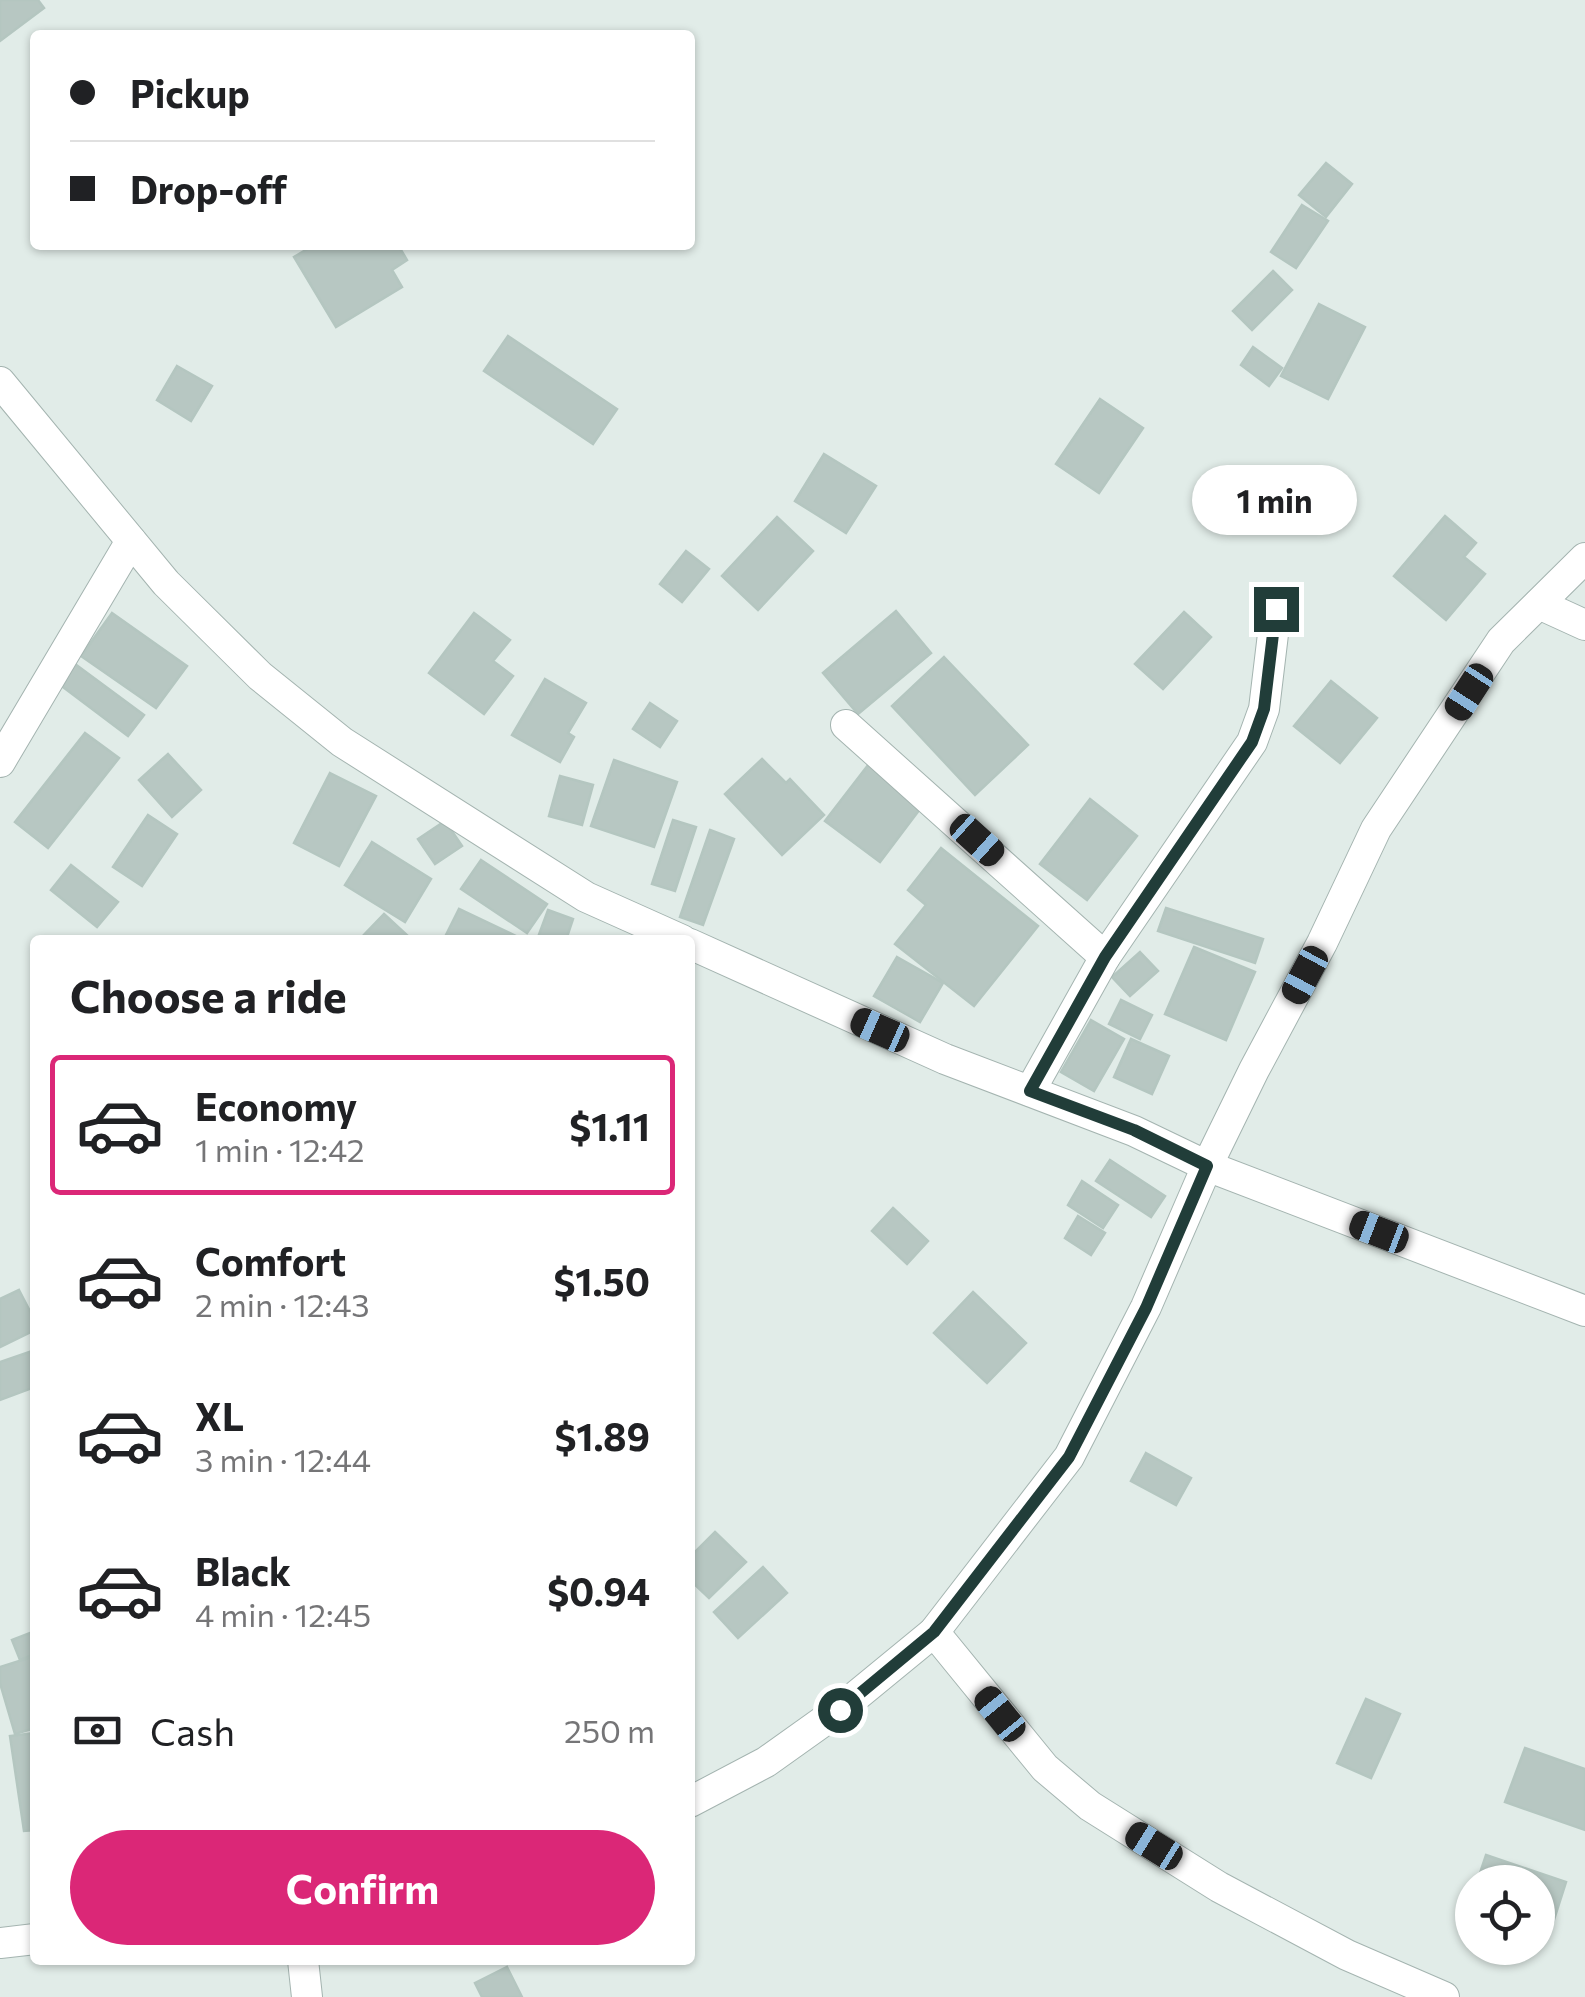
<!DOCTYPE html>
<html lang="en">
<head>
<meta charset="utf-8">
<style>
	:root { --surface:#fff; --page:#f6f6f6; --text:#202124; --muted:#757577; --line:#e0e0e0; --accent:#db2777 }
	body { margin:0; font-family:Commissioner,sans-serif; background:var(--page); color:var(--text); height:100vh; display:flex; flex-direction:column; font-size:38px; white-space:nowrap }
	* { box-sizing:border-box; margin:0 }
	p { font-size:32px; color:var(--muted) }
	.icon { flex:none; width:55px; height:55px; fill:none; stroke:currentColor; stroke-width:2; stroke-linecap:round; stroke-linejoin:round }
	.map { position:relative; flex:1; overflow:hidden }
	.panel { position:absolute; left:30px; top:935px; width:665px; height:1030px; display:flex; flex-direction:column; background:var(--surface); border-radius:10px; box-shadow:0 2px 8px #0004 }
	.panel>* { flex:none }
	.banner { position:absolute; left:30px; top:30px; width:665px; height:220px; border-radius:10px; box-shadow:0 2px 8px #0004; display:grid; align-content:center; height:220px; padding:0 40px; background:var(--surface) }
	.tools { position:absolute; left:1455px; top:1865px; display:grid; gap:20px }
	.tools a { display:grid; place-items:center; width:100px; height:100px; border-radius:50%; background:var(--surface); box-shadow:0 2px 8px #0004; font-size:50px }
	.end { position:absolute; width:45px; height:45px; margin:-22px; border:12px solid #213d39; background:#fff; box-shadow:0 0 0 5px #fff }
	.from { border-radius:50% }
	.bubble { position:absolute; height:70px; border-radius:35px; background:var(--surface); box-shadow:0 2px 8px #0004; font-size:32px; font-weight:700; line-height:70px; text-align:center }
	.car { position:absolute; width:30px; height:60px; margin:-30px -15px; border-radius:12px; box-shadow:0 0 8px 2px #0007; background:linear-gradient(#222 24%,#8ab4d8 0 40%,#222 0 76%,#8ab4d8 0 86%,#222 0) }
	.banner b { display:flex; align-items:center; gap:35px; height:95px; font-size:38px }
	.banner b+b { border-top:2px solid var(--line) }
	.banner i { width:25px; height:25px; background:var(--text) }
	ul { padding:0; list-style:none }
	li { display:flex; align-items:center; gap:30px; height:140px; margin:0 20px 15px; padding:0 20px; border:5px solid transparent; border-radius:10px }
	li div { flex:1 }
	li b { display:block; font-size:38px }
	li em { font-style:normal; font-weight:700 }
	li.active { border-color:var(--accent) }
	li>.icon { width:90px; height:90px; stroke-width:1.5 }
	h2 { padding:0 40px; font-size:45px; line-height:120px }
	.pay { display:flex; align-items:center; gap:25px; height:110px; padding:0 40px; font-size:38px }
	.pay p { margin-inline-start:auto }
	.action { display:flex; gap:20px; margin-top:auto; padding:20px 40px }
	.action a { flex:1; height:115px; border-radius:60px; background:var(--accent); color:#fff; font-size:40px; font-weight:700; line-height:115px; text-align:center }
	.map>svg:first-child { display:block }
	.building { fill:#b7c7c2; stroke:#b4c6c0; stroke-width:2.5 }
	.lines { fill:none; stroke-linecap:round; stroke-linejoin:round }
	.street-casing { stroke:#a4b4b0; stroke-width:32 }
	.street { stroke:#fff; stroke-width:30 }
	.route { stroke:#213d39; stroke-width:12 }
</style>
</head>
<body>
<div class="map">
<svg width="1585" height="1997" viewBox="0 0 1585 1997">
	<rect width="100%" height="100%" fill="#e1ece8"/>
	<g class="building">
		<path d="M0 0H38L44 8 0 41Z"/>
		<path d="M1326 163 1352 184 1326 217 1299 195Z"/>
		<path d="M1302 205 1328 221 1296 268 1271 252Z"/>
		<path d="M314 245H398L407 260 392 270 402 287 336 327 294 257Z"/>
		<path d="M1273 271 1292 290 1252 330 1233 311Z"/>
		<path d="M1319 304 1365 327 1328 399 1281 376Z"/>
		<path d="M508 336 617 409 593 444 484 371Z"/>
		<path d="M1253 347 1282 368 1269 386 1241 365Z"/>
		<path d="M177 366 212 386 191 421 157 400Z"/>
		<path d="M1100 399 1143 428 1099 493 1056 464Z"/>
		<path d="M824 454 876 486 846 533 795 501Z"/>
		<path d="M1315 469 1332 482 1309 513 1291 499Z"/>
		<path d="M1445 516 1476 543 1464 557 1485 574 1446 620 1394 576Z"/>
		<path d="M777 517 813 551 758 610 722 576Z"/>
		<path d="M686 551 709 569 682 602 660 584Z"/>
		<path d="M896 611 931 653 858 714 823 673Z"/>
		<path d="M1184 612 1211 637 1163 689 1135 664Z"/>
		<path d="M112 613 187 666 156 708 81 656Z"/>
		<path d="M474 613 510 640 493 661 513 676 484 714 429 673Z"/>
		<path d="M944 657 1028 745 975 795 892 706Z"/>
		<path d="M75 664 144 715 128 736 59 684Z"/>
		<path d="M545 679 586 703 568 733 574 737 560 762 512 735Z"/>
		<path d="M1331 681 1377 718 1340 763 1294 726Z"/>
		<path d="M650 703 677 721 660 747 633 729Z"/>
		<path d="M85 733 119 758 48 848 15 822Z"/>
		<path d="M168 754 201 790 172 817 139 780Z"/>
		<path d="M762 759 786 783 790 779 824 815 782 855 725 794Z"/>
		<path d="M614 760 677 782 654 847 591 826Z"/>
		<path d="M872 760 926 801 880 862 825 821Z"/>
		<path d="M330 773 376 796 339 866 294 843Z"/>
		<path d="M560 776 593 785 582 825 549 816Z"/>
		<path d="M1090 799 1137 836 1087 900 1040 864Z"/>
		<path d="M148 815 177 834 142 886 113 867Z"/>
		<path d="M673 820 696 827 675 891 652 884Z"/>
		<path d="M445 821 462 846 435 864 418 839Z"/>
		<path d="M710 830 734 839 703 925 680 917Z"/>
		<path d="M372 842 431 879 405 922 345 885Z"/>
		<path d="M941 848 1038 926 974 1006 895 944 926 905 908 890Z"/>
		<path d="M481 860 547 904 527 933 461 889Z"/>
		<path d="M71 865 118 902 97 927 51 890Z"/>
		<path d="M1166 908 1263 939 1255 963 1158 931Z"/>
		<path d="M459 909 516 936 514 940H451L445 937Z"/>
		<path d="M548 910 573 919 566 940H537Z"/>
		<path d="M384 914 409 937 406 940H359Z"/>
		<path d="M1194 947 1255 972 1226 1040 1165 1014Z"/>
		<path d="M1140 952 1158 971 1130 996 1112 977Z"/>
		<path d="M897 957 943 983 920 1022 874 996Z"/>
		<path d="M1121 1000 1152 1015 1140 1039 1109 1024Z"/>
		<path d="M1091 1020 1124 1039 1094 1091 1061 1072Z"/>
		<path d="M1131 1039 1169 1056 1152 1094 1114 1077Z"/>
		<path d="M1110 1160 1165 1196 1151 1217 1096 1181Z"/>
		<path d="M1082 1181 1118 1205 1103 1228 1068 1205Z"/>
		<path d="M893 1208 928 1241 907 1264 872 1231Z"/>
		<path d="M1078 1216 1105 1233 1091 1255 1065 1238Z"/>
		<path d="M19 1290 35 1321V1330L0 1347V1299Z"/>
		<path d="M973 1292 1026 1343 987 1383 934 1333Z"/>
		<path d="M35 1350V1387L0 1400V1362Z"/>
		<path d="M1146 1453 1191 1478 1176 1505 1131 1481Z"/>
		<path d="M715 1532 746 1562 709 1598 690 1580V1557Z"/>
		<path d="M763 1567 787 1593 738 1638 714 1612Z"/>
		<path d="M35 1631V1654L20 1660 12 1640Z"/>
		<path d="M35 1656V1728L15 1734 0 1683V1667Z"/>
		<path d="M1366 1699 1400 1714 1371 1778 1337 1763Z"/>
		<path d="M35 1733V1830L24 1831 10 1736Z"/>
		<path d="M1525 1748 1585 1769V1830L1505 1802Z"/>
		<path d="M1486 1855 1566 1882 1551 1929 1538 1924V1882H1477Z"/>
		<path d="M507 1967 522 1997H482L475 1983Z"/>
	</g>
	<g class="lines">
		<defs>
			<g id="street">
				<path d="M0 382 166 583 260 676 342 742 586 897 682 940"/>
				<path d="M1539 604 1585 625"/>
				<path d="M846 725 1105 957 1030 1091"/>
				<path d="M0 762 131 541"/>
				<path d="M690 944 945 1059 1134 1131 1207 1166 1585 1311"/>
				<path d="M1105 957 1252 742 1264 709 1276 609"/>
				<path d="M934 1632 1045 1768 1090 1806 1219 1887 1347 1955 1444 1997"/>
				<path d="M690 1802 766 1762 839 1710 934 1632 1069 1457 1146 1307 1207 1166 1254 1070 1322 943 1376 829 1501 641 1585 558"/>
				<path d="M0 1943 35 1939"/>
				<path d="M303 1960 307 1997"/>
			</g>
		</defs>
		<use href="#street" class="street-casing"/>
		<use href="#street" class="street"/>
	</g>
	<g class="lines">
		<path class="route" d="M840 1710 934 1632 1069 1457 1146 1308 1207 1166 1134 1130 1030 1091 1105 957 1252 742 1264 709 1276 609"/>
	</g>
</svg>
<div class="tools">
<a><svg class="icon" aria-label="locate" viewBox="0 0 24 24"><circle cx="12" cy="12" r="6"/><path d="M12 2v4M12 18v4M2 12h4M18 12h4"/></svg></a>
</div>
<i class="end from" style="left:840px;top:1710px"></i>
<i class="end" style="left:1276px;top:609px"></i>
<div class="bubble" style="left:1192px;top:465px;width:165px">1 min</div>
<i class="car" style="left:1469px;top:692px;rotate:213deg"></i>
<i class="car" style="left:977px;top:840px;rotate:132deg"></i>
<i class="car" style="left:1305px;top:975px;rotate:208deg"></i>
<i class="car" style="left:880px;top:1030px;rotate:294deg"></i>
<i class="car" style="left:1379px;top:1232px;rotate:291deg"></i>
<i class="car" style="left:1000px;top:1714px;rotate:321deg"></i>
<i class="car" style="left:1154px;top:1846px;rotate:302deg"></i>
<div class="banner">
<b><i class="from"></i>Pickup</b>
<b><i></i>Drop-off</b>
</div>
<section class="panel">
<h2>Choose a ride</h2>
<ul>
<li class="active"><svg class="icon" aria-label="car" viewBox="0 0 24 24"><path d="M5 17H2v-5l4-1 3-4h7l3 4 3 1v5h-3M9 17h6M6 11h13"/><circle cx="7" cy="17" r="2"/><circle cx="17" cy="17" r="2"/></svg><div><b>Economy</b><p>1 min · 12:42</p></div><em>$1.11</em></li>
<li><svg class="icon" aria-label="car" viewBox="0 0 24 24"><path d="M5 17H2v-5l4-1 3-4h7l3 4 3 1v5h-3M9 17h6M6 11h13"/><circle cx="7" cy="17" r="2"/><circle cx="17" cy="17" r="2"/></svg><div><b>Comfort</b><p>2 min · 12:43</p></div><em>$1.50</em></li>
<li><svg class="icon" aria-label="car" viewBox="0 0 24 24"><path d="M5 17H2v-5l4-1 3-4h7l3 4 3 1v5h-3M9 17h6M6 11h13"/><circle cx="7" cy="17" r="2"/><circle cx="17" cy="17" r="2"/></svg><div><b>XL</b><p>3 min · 12:44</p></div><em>$1.89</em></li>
<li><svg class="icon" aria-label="car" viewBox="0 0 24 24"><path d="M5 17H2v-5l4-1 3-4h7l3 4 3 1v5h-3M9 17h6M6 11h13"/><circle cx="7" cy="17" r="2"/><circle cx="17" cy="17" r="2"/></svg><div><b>Black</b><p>4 min · 12:45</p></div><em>$0.94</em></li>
</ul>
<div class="pay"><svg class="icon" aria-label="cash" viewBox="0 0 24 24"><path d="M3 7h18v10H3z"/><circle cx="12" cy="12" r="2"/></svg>Cash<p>250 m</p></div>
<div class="action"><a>Confirm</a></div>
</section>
</div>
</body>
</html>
